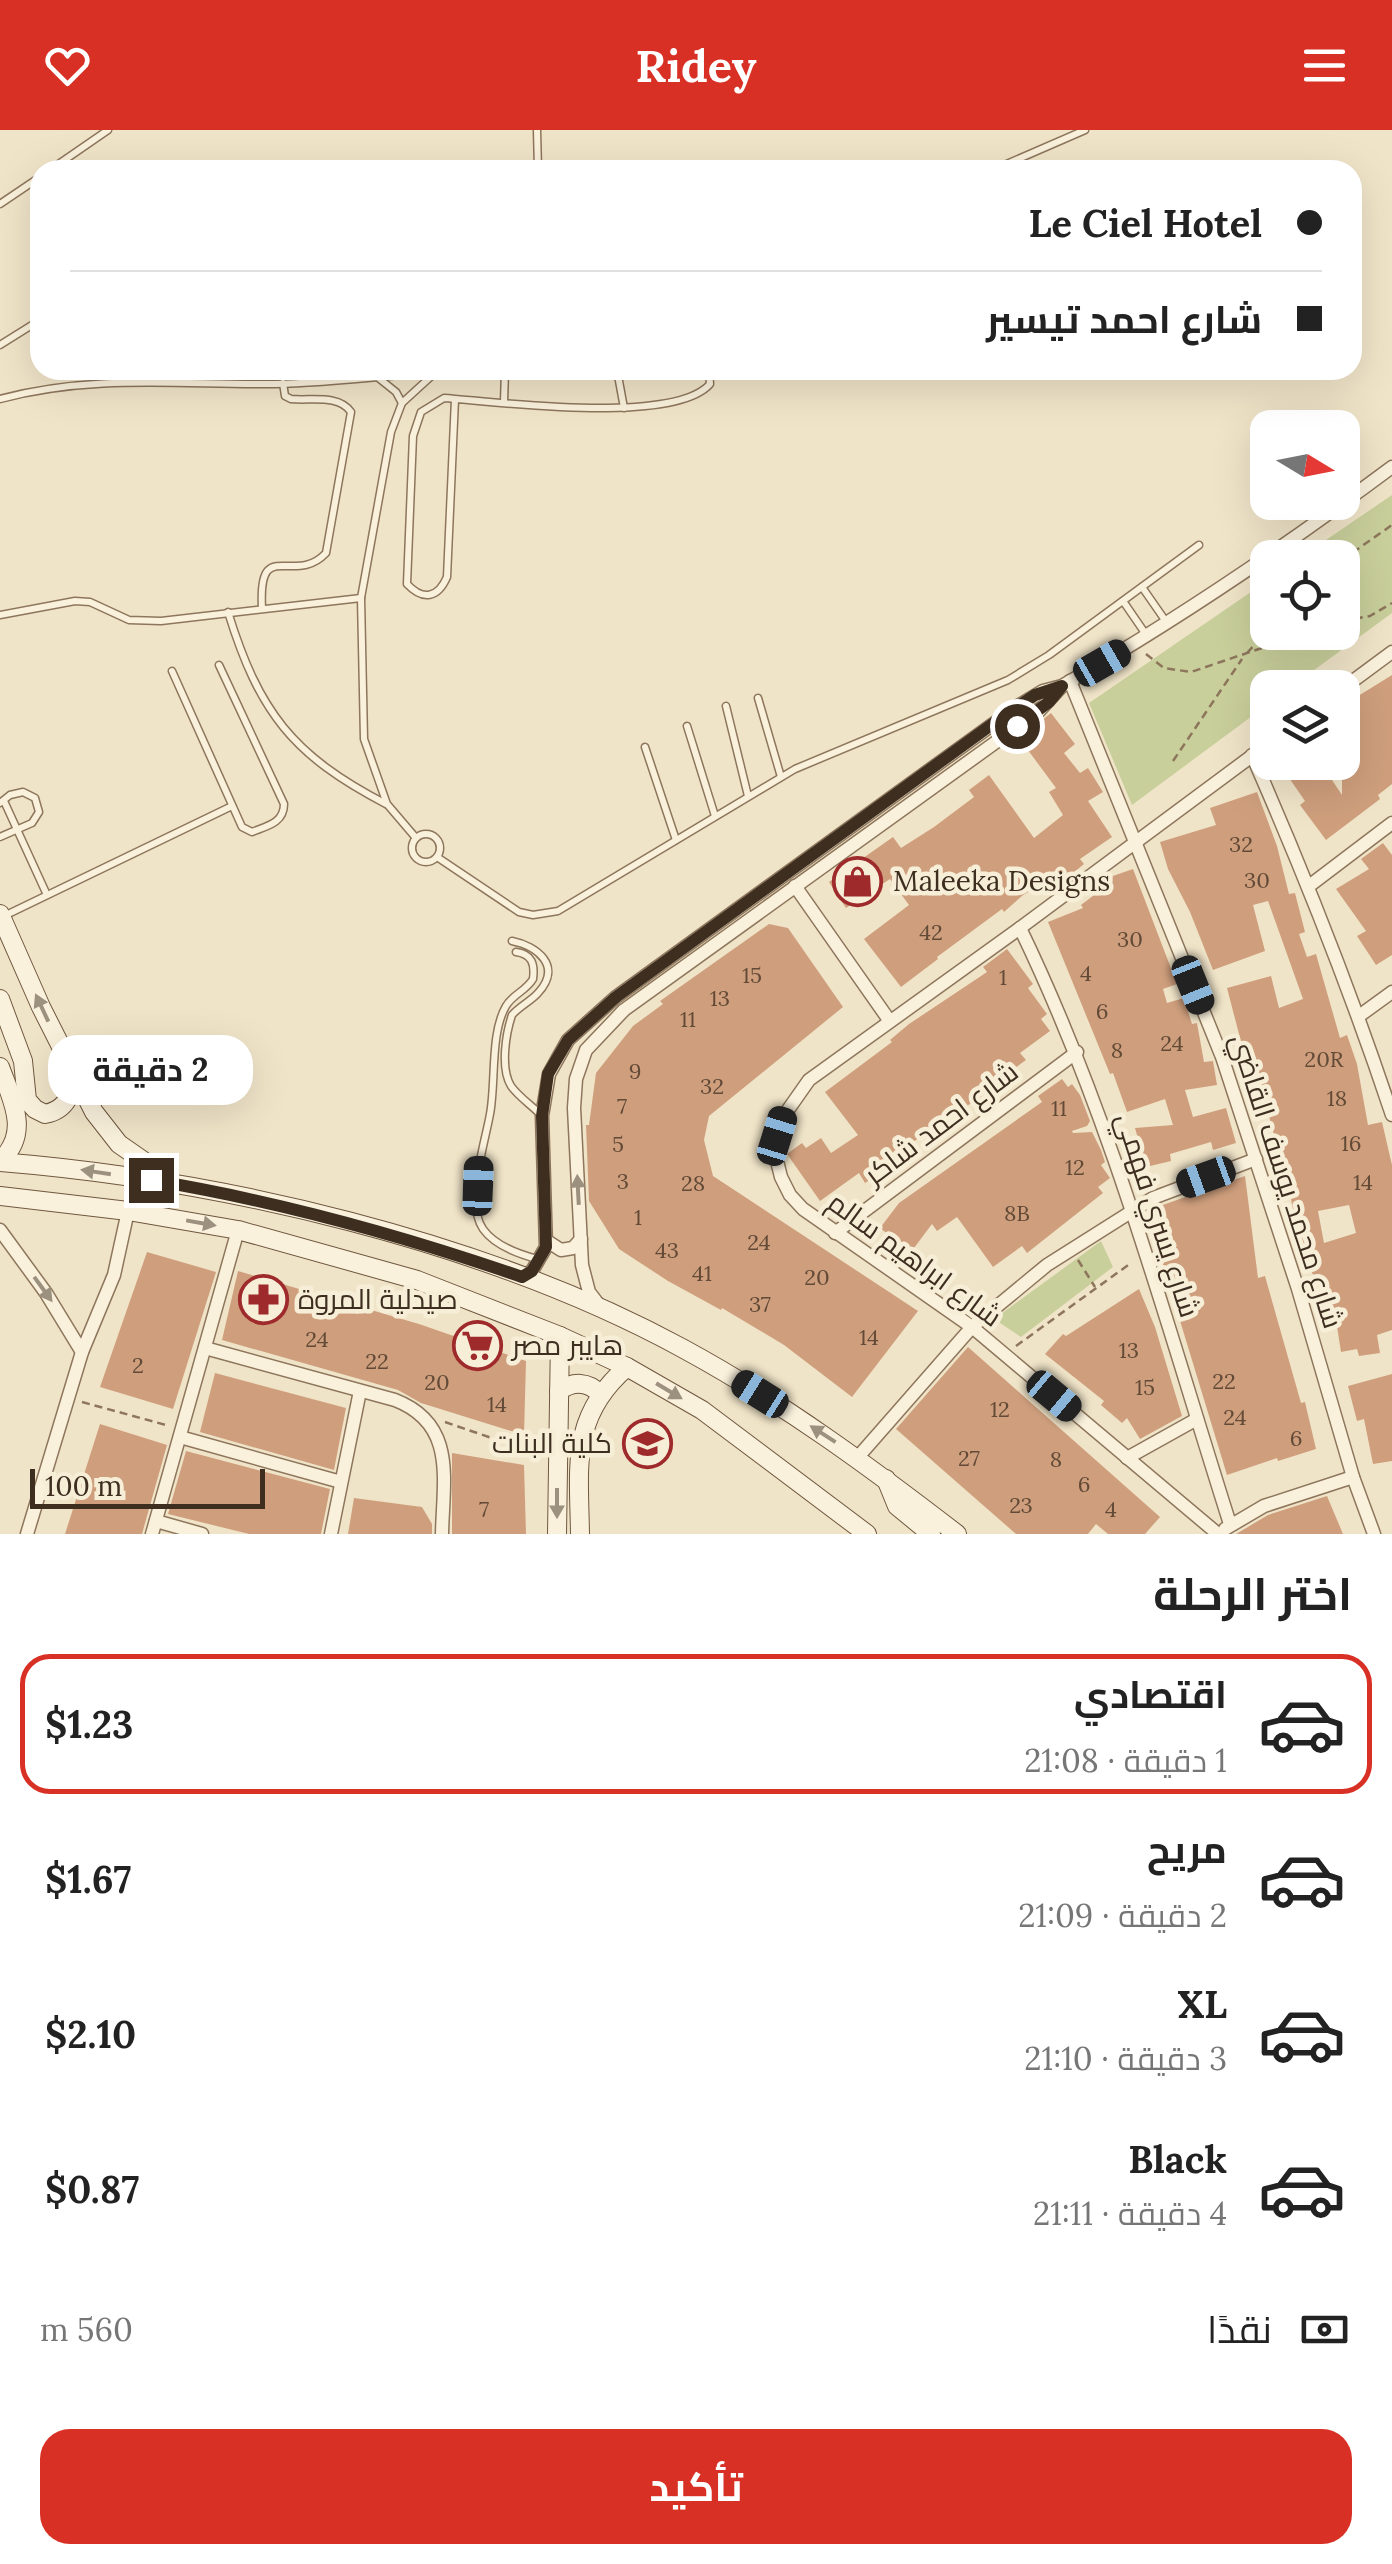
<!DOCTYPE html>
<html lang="ar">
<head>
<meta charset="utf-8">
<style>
	:root { --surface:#fff; --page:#f6f6f6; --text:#222; --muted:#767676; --line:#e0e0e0; --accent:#d93025 }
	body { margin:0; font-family:Lora,Cairo,serif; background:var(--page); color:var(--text); direction:rtl; height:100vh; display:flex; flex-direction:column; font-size:38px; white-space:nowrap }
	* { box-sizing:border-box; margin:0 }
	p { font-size:32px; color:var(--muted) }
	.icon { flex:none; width:55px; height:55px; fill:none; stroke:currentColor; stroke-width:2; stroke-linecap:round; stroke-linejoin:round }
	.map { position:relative; height:1404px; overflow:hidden; direction:ltr }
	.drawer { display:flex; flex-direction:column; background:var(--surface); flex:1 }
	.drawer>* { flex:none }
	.banner { position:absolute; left:30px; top:30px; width:1332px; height:220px; border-radius:30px; box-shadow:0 10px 40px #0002; direction:rtl; display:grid; align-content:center; height:220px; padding:0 40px; background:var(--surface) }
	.needle { width:65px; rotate:100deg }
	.controls { position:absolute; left:1250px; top:280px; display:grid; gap:20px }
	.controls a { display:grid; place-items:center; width:110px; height:110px; border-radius:20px; background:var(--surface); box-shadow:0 10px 40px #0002; font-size:50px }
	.scale { position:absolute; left:30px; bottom:25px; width:235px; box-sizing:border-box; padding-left:10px; border:5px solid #3d2e20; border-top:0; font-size:28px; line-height:35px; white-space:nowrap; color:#3d2e20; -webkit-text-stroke:8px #f7eed8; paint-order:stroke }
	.end { position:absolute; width:45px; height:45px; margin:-22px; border:12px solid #3d2e20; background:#fff; box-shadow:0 0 0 5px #fff }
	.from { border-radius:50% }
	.bubble { position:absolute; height:70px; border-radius:30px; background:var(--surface); box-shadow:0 10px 40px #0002; font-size:32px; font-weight:700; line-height:70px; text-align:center; direction:rtl }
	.car { position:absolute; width:30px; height:60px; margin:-30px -15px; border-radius:12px; box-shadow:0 0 8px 2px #0007; background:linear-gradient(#222 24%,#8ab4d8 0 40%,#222 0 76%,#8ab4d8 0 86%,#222 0) }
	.banner b { display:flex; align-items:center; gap:35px; height:95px; font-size:38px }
	.banner b+b { border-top:2px solid var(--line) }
	.banner i { width:25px; height:25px; background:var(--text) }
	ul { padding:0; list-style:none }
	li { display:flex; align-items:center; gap:30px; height:140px; margin:0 20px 15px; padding:0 20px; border:5px solid transparent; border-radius:30px }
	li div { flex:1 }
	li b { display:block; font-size:38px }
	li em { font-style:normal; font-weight:700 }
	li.current { border-color:var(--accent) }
	li>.icon { width:90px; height:90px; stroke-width:1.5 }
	h2 { padding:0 40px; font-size:45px; line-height:120px }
	.pay { display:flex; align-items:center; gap:25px; height:110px; padding:0 40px; font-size:38px }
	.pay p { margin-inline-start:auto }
	.cta { display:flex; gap:20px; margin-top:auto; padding:20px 40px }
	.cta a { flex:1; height:115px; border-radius:30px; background:var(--accent); color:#fff; font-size:40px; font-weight:700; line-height:115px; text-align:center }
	header { display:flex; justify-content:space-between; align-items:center; height:130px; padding:0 40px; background:var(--accent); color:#fff; font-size:45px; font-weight:700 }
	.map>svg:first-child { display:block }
	.green { fill:#c9cf9b }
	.building { fill:#cf9f7d; fill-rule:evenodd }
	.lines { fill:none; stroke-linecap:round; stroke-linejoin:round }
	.lane-casing { stroke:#8d765c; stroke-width:9 }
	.street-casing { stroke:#8d765c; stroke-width:15 }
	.secondary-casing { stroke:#6f573f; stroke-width:20 }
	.path { stroke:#8d765c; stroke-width:2.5; stroke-dasharray:8 5; stroke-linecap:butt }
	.lane { stroke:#faf1dc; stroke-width:6 }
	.street { stroke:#faf1dc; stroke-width:12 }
	.secondary { stroke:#faf1dc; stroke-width:18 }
	.oneway { fill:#9c907e }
	.route { stroke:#3d2e20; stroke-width:12 }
	.labels { text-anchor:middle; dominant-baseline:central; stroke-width:9; stroke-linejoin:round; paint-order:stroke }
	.number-label { font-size:22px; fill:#624a37 }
	.poi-label { font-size:28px; fill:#3d2e20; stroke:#f7eed8; text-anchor:start }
	.street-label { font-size:28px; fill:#3d2e20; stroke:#f7eed8 }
</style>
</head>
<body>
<header><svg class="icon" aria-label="menu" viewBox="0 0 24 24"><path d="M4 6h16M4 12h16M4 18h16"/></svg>Ridey<svg class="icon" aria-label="heart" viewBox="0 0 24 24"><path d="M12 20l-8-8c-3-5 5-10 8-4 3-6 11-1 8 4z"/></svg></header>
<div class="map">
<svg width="1392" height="1404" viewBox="0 0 1392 1404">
	<rect width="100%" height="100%" fill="#f0e4c8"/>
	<g class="green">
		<path d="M1392 365V483L1291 557 1268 558 1267 575 1132 675 1089 573 1267 451 1268 502H1342V428L1301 427Z"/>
		<path d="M1101 1111 1113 1137 1021 1207 994 1189Z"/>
	</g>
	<g class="building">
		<path d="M1392 545V654L1378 665 1380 669 1326 710 1300 675 1305 671 1278 632H1320L1342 665V576Z"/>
		<path d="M1051 583 1075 614 1064 623 1080 643 1088 638 1103 662 1088 671 1112 707 1080 729 1084 734 1066 749 1061 744 1023 765 1004 782 1002 779 937 827 938 829 901 857 864 809 909 775 890 749 846 778 829 752 893 707 901 718 934 697 974 667 969 660 989 645 1034 708 1063 685 1049 662 1056 658 1019 608Z"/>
		<path d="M1257 662 1277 716 1289 764 1295 763 1305 802 1299 804 1307 827 1316 824 1340 908 1347 905 1357 934 1368 995 1382 992 1392 1035V1200L1377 1205 1380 1223 1359 1226 1357 1219 1341 1222 1336 1190 1328 1192 1321 1161 1300 1118 1289 1058H1285L1277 1028 1280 1027 1265 971 1257 973 1227 858 1271 846 1279 878 1303 869 1268 771 1253 775 1265 821 1213 840 1190 782 1168 739 1160 712 1216 695 1210 678ZM1349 1075 1356 1103 1324 1113 1318 1081Z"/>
		<path d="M1383 713 1392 725V825L1376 835 1357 806 1366 801 1336 759 1369 739 1361 729Z"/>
		<path d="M1133 739 1177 854 1163 859 1167 873 1184 868 1192 894 1197 893 1204 932 1213 931 1217 955 1185 960 1193 987 1226 978 1236 1013 1213 1020 1211 1012 1170 1024 1171 1031 1146 1037 1135 998 1173 995 1165 969 1127 982 1113 943 1110 944 1048 792 1083 778 1081 775 1111 752 1110 747Z"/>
		<path d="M769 794 788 798 843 877 709 986 704 1010 713 1046 918 1181 852 1267 784 1215 722 1178 721 1180 668 1151 619 1119 589 1071 586 995H589L596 943 633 896 663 874 660 871Z"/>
		<path d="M1007 819 1033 854 1028 858 1047 884 1041 889 1050 901 1020 923 1026 930 997 951 1000 954 910 1014 915 1021 865 1053 859 1043 820 1071 787 1024 802 1013 806 1018 821 1008 831 1023 858 1005 825 962 892 912 890 910 909 894 987 842 983 837Z"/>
		<path d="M1062 949 1068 957 1072 954 1080 965 1090 991 1087 996 1072 1001 1073 1003 1092 1002 1101 1020 1105 1032 1101 1035 1110 1048 1098 1057 1103 1063 1027 1123 1022 1116 993 1137 957 1087 937 1101 932 1094 911 1122 880 1098 899 1073 1042 972 1038 966Z"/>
		<path d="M1245 1046 1258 1148 1265 1146 1301 1273 1305 1272 1316 1319 1278 1331 1277 1328 1227 1345 1156 1112 1153 1113 1144 1086 1157 1077Z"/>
		<path d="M147 1122 216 1142 173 1279 100 1257Z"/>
		<path d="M238 1141 419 1194 526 1231 524 1305 421 1273 398 1260 222 1210Z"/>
		<path d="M1139 1159 1155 1197 1182 1286 1140 1309 1127 1288 1122 1293 1101 1275 1104 1271 1045 1224 1063 1204 1066 1206Z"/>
		<path d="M968 1217 1160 1387 1145 1404H1108L1096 1394 1088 1404H1016L896 1299Z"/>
		<path d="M215 1243 346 1278 334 1340 200 1302Z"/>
		<path d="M1392 1244V1331L1373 1334 1364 1289 1357 1291 1348 1256Z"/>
		<path d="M100 1294 167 1315 142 1404H65Z"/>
		<path d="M186 1321 330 1359 321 1404H249L168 1384Z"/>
		<path d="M452 1323 524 1335 526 1404H452Z"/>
		<path d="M1327 1366 1343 1404H1236L1268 1385Z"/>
		<path d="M354 1368 422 1377 432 1394V1404H348Z"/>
	</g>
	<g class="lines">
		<defs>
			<g id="lane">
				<path d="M537 0 538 40"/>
				<path d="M50 40 108 0"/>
				<path d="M993 40 1085 0"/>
				<path d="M0 74 40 47"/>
				<path d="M0 215 40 190"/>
				<path d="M617 240 624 278"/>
				<path d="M376 246 396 262 402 273"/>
				<path d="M0 269C94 244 180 255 275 254 336 253 398 244 459 240"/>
				<path d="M455 269 447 447C438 468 423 471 407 454L413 306 421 282 444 268C500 272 674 295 710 254L709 240"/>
				<path d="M504 272 505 240"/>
				<path d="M1142 457 1167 493"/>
				<path d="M1123 471 1147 506"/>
				<path d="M262 478C258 405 294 457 326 423L351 282C339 264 311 271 291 269L285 266 283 253"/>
				<path d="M228 482C259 582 292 625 386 674"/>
				<path d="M0 485 75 471 90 472 129 490 161 491 361 468"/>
				<path d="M172 541 242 697 252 702C267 696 284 693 284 674L219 535"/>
				<path d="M758 568 781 647"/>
				<path d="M726 576 748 666"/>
				<path d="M687 596 715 686"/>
				<path d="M645 617 676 710"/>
				<path d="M4 671 47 765"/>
				<path d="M0 673 10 665 23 662 35 668 39 682 32 693 0 707"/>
				<circle cx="426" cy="718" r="14"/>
				<path d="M416 708 387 674 364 609 361 468 391 302 402 273 437 241"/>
				<path d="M437 727 519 782 533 785 558 781 795 639 1008 550 1049 525 1199 415"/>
				<path d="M4 786 232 676"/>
				<path d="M512 811C537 816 563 836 538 863 531 871 520 876 512 885 506 903 500 938 511 956 518 966 531 975 540 984"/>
				<path d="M516 822C532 824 535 834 533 849 526 861 513 864 506 876 490 903 496 953 490 984 485 1013 465 1073 483 1099 495 1116 518 1124 537 1129"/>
			</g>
			<g id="street">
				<path d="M1070 551 1222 927 1298 1159 1353 1347 1374 1404"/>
				<path d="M1342 559 1392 522"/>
				<path d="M1252 625C1304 743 1351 862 1392 985"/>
				<path d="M795 756 889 890"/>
				<path d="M1309 756 1392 693"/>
				<path d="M1020 798C1112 988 1166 1193 1230 1394"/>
				<path d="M1359 886 1392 862"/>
				<path d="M0 1100 46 1163 82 1222"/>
				<path d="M835 1103 1077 922"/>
				<path d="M547 1111 561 1120 573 1118 581 1109"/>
				<path d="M522 1147 532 1141 546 1117 542 986 549 944 568 910 616 867 1018 576 1043 561 1062 556C1177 490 1286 416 1392 337"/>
				<path d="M599 1175 589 1162 582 1135 574 978 576 949 586 920 624 880 1039 581 1062 556"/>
				<path d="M205 1218 395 1270C457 1294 443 1350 442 1404"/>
				<path d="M180 1307 341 1352"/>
				<path d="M858 1327 972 1197 1047 1135 1153 1068 1256 1029"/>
				<path d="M1127 1328 1197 1289"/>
				<path d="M156 1391 202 1404"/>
				<path d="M1225 1399 1264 1376 1353 1347"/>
				<path d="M27 1404 82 1222 114 1145 128 1081"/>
				<path d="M152 1404 238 1100"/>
				<path d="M331 1404 360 1261"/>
				<path d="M1218 1404 972 1197 803 1079 790 1065 781 1047 776 1027 777 1007 783 987 809 950 1020 798 1268 614"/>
			</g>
			<g id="secondary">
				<path d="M0 784 41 877 94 982 119 1014 168 1048"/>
				<path d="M0 869 23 931 27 970 35 979 45 984C66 980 74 963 72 943"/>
				<path d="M0 937C12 970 31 1003 0 1031"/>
				<path d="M0 1032C222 1050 485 1111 682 1218 780 1271 869 1336 957 1404"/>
				<path d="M0 1066 128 1081 238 1100 417 1150 560 1206 627 1237 702 1280 867 1404"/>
				<path d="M559 1261C573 1251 588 1251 600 1264"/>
				<path d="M886 1349 897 1376 931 1404"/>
				<path d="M557 1404 560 1206"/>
				<path d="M580 1404C579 1336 570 1286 627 1237"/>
			</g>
		</defs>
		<use href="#lane" class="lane-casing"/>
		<use href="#street" class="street-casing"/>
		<use href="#secondary" class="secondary-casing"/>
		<g class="path">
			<path d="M1342 430 1392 395"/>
			<path d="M1342 491 1370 486 1392 473"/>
			<path d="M1247 523 1268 500"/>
			<path d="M1146 524 1164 538 1191 542 1309 502"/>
			<path d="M1173 631 1242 529"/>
			<path d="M1078 1130 1095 1157"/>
			<path d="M1016 1216 1131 1133"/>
			<path d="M82 1272 166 1295"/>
			<path d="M445 1292 541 1325"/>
		</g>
		<use href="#lane" class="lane"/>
		<use href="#street" class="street"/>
		<use href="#secondary" class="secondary"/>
	</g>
	<defs><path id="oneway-solid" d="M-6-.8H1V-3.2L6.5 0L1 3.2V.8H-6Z" transform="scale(2.5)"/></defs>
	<g class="oneway">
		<use href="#oneway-solid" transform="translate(42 878) rotate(-115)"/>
		<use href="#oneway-solid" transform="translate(96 1042) rotate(-171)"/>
		<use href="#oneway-solid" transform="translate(578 1060) rotate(-93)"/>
		<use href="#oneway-solid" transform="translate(201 1093) rotate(10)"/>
		<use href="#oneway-solid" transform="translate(43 1159) rotate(54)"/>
		<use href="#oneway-solid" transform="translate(669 1261) rotate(31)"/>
		<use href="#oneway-solid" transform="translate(823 1304) rotate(-147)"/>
		<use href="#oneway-solid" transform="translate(557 1373) rotate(90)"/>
	</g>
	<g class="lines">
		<path class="route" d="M151 1050C277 1071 401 1105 522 1147L532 1141 546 1117 542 986 548 944 568 910 616 867 998 590 1035 565 1062 556 1049 572 1017 596"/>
	</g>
	<defs>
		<symbol id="shop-ring" viewBox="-11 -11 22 22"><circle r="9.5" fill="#f7eed8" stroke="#9e2a2b" stroke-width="1.5"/><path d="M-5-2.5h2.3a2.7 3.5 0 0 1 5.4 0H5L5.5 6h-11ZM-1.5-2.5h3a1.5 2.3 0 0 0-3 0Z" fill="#9e2a2b"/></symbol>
		<symbol id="pharmacy-ring" viewBox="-11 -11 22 22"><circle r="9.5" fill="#f7eed8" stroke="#9e2a2b" stroke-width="1.5"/><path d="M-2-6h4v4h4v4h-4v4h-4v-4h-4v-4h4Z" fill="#9e2a2b"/></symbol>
		<symbol id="supermarket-ring" viewBox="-11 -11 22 22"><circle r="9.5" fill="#f7eed8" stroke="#9e2a2b" stroke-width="1.5"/><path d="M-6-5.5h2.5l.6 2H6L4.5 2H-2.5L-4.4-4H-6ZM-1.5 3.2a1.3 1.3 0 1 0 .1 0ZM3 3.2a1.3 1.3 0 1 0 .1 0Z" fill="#9e2a2b"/></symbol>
		<symbol id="university-ring" viewBox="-11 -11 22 22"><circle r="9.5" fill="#f7eed8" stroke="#9e2a2b" stroke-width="1.5"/><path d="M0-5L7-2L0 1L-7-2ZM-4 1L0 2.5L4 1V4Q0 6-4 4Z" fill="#9e2a2b"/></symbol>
	</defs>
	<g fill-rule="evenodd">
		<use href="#shop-ring" x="830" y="724" width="55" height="55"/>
		<use href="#pharmacy-ring" x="236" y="1142" width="55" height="55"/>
		<use href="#supermarket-ring" x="450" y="1188" width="55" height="55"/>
		<use href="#university-ring" x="620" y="1286" width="55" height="55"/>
	</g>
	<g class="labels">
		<g class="number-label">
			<text x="1241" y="714">32</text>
			<text x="1257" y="750">30</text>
			<text x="931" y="802">42</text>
			<text x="1130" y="809">30</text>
			<text x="1086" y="843">4</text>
			<text x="752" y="845">15</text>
			<text x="1003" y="847">1</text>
			<text x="720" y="868">13</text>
			<text x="1102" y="881">6</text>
			<text x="688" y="889">11</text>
			<text x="1172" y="913">24</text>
			<text x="1117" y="920">8</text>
			<text x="1324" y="929">20R</text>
			<text x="635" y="941">9</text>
			<text x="712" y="956">32</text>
			<text x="1337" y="968">18</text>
			<text x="622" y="976">7</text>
			<text x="1059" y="978">11</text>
			<text x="1351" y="1013">16</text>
			<text x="618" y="1014">5</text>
			<text x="1075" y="1037">12</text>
			<text x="623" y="1051">3</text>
			<text x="1363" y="1052">14</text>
			<text x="693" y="1053">28</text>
			<text x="1017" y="1083">8B</text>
			<text x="638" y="1087">1</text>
			<text x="759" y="1112">24</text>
			<text x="667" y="1120">43</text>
			<text x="702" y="1143">41</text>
			<text x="817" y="1147">20</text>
			<text x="760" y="1174">37</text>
			<text x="869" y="1207">14</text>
			<text x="317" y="1209">24</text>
			<text x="1129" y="1220">13</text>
			<text x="377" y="1231">22</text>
			<text x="138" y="1235">2</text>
			<text x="1224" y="1251">22</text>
			<text x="437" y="1252">20</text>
			<text x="1145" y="1257">15</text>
			<text x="497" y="1274">14</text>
			<text x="1000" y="1279">12</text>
			<text x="1235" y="1287">24</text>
			<text x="1296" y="1308">6</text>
			<text x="969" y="1328">27</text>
			<text x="1056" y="1329">8</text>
			<text x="1084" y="1354">6</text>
			<text x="1021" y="1375">23</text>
			<text x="484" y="1379">7</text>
			<text x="1111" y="1379">4</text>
		</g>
		<g class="poi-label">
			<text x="893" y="751">Maleeka Designs</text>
			<text x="298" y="1169">صيدلية المروة</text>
			<text x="512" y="1215">هايبر مصر</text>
			<text x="612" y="1313" text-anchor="end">كلية البنات</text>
		</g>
		<g class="street-label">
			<text transform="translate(941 993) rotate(-37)">شارع احمد شاكر</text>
			<text transform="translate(1287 1051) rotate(72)">شارع محمد يوسف القاضي</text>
			<text transform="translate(1158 1085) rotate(72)">شارع يسري فهمي</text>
			<text transform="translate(915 1129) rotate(36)">شارع ابراهيم سالم</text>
		</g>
	</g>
</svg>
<div class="controls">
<a><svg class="needle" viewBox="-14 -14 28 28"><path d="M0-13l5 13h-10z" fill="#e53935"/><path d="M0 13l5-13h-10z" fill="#767676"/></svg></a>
<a><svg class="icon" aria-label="locate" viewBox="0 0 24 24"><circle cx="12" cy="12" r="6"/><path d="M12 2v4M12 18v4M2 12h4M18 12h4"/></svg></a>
<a><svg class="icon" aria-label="layers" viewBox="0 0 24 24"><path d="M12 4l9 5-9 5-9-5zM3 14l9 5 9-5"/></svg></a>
</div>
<div class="scale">100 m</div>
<i class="end from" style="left:1017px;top:596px"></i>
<i class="end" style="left:151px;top:1050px"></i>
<div class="bubble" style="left:48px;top:905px;width:205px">2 دقيقة</div>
<i class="car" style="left:1102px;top:533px;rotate:60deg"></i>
<i class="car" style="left:1193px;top:855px;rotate:158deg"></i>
<i class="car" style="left:777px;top:1006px;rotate:17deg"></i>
<i class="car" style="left:1206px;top:1047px;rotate:250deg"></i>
<i class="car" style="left:478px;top:1056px;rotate:2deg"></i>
<i class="car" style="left:760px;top:1264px;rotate:302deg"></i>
<i class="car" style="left:1054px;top:1266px;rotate:130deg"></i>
<div class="banner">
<b><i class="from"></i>Le Ciel Hotel</b>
<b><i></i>شارع احمد تيسير</b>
</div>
</div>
<section class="drawer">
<h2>اختر الرحلة</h2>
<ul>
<li class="current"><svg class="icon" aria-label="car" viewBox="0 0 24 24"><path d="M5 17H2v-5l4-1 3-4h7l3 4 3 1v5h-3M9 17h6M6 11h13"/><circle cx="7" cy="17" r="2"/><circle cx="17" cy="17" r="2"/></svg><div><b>اقتصادي</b><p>1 دقيقة · 21:08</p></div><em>$1.23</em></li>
<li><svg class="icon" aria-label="car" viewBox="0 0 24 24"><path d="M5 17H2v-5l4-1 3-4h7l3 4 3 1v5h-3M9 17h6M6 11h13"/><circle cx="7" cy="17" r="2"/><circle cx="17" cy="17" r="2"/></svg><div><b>مريح</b><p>2 دقيقة · 21:09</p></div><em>$1.67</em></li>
<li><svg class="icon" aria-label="car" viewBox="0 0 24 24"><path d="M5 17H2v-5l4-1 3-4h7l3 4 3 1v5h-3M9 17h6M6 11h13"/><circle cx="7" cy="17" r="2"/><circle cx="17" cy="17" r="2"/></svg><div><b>XL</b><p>3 دقيقة · 21:10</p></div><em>$2.10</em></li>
<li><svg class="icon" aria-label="car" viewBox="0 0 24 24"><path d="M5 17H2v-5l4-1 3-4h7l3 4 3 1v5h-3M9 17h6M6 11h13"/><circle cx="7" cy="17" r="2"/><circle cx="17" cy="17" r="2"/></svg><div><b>Black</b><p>4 دقيقة · 21:11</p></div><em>$0.87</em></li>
</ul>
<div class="pay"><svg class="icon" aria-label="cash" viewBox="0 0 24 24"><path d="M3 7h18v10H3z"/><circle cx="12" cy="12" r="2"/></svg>نقدًا<p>560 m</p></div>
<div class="cta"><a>تأكيد</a></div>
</section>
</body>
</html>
